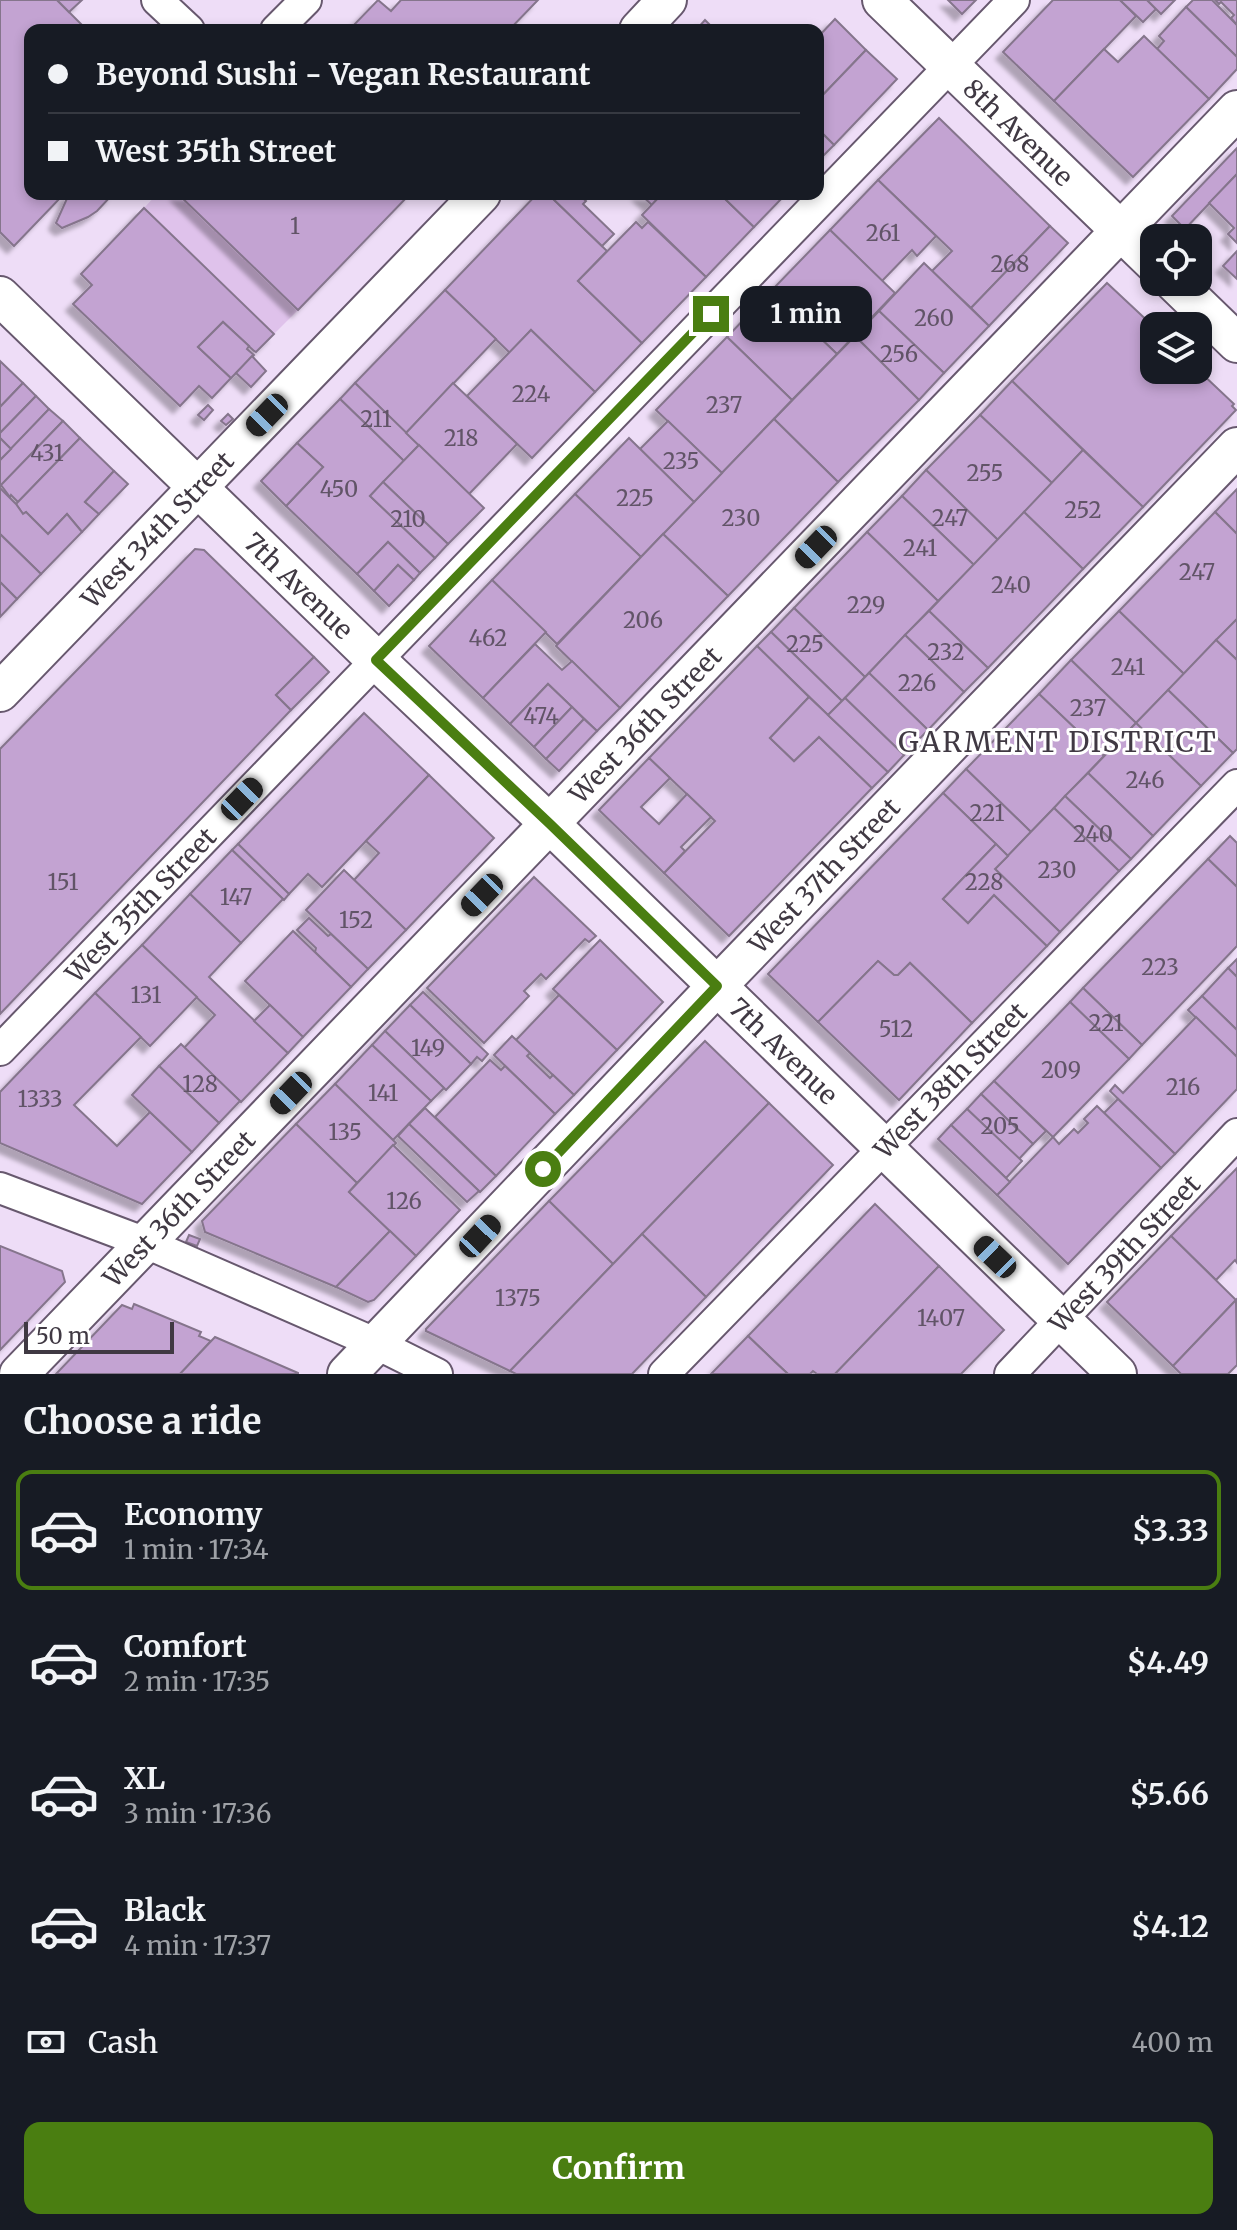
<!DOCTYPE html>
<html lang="en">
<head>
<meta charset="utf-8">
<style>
	:root { --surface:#171b24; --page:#20242c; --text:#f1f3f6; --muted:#9ea1a6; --line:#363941; --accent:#4a7e11 }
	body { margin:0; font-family:Merriweather,serif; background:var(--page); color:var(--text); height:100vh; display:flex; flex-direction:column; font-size:30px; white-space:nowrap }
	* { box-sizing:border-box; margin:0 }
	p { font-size:26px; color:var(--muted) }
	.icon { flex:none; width:44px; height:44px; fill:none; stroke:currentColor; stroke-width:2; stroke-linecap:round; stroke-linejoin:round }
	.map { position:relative; height:1374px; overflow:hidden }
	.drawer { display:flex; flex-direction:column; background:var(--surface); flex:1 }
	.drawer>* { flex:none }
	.guide { position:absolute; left:24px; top:24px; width:800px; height:176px; border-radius:16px; box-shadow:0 4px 12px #0003; display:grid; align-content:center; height:176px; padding:0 24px; background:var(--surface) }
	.fabs { position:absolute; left:1140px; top:224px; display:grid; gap:16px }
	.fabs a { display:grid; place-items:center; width:72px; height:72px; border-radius:16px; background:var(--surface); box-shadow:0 4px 12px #0003; font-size:40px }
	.scale { position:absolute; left:24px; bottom:20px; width:150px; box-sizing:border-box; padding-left:8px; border:4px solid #403943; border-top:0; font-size:22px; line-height:28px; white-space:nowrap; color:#403943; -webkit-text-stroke:6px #fff; paint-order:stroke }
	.end { position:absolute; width:36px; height:36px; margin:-18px; border:10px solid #4a7e11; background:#fff; box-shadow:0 0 0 4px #fff }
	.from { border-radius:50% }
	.bubble { position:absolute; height:56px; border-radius:16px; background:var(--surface); box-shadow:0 4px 12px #0003; font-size:26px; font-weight:700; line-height:56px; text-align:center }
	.car { position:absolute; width:24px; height:48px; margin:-24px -12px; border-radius:10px; box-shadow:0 0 6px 2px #0007; background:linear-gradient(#222 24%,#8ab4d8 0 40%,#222 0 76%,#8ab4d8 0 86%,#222 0) }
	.guide b { display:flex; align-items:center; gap:28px; height:76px; font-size:30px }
	.guide b+b { border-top:2px solid var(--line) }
	.guide i { width:20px; height:20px; background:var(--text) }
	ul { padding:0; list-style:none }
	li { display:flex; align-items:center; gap:24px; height:120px; margin:0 16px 12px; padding:0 8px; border:4px solid transparent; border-radius:16px }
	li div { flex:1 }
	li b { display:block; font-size:30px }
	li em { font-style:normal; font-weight:700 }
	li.selected { border-color:var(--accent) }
	li>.icon { width:72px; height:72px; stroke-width:1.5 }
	h2 { padding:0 24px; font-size:36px; line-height:96px }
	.pay { display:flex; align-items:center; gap:20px; height:88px; padding:0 24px; font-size:30px }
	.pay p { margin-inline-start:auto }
	.button { display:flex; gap:16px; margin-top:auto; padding:16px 24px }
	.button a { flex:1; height:92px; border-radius:16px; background:var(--accent); color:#fff; font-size:32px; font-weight:700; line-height:92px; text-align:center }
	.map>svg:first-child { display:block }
	.green { fill:#dfc2eb }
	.building { fill:#c3a3d2; stroke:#85758c; stroke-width:2; filter:url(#shadow) }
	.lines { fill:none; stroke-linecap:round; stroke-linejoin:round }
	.minor-casing { stroke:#67586e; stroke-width:34 }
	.major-casing { stroke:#67586e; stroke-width:42 }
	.minor { stroke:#fff; stroke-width:30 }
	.major { stroke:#fff; stroke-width:38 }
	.route { stroke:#4a7e11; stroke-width:10 }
	.labels { text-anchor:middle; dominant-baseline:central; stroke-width:6; stroke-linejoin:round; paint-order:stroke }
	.number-label { font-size:22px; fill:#615467 }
	.street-label { font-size:26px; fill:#403943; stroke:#fff }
	.neighbourhood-label { font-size:28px; letter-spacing:2px; fill:#403943; stroke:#fff }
</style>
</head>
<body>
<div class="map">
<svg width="1237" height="1374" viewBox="0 0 1237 1374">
	<defs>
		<filter id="shadow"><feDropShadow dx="-7" dy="7" stdDeviation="2" flood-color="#0004"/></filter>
	</defs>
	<rect width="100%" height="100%" fill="#eeddf7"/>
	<path class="green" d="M157 194H178L298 310 274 334 144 208Z"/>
	<g class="building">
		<path d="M0 0H57L87 30H30V194H64L14 246 0 232Z"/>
		<path d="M57 0H82L69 12Z"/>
		<path d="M378 0 391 11 401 0H538L509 30H349Z"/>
		<path d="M948 0H976L962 14Z"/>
		<path d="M1053 0H1120L1136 16 1054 101 1003 52Z"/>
		<path d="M1120 0H1147L1156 9 1143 22Z"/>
		<path d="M1147 0H1175L1161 14Z"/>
		<path d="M1193 0H1212L1237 25V57L1186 7Z"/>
		<path d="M1215 0H1237V25L1231 18 1234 15 1221 2 1219 4Z"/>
		<path d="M1186 7 1237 57V69L1209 99 1157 49 1164 41 1159 36Z"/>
		<path d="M835 19 866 50 818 100V37Z"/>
		<path d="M705 20 715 30H696Z"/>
		<path d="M1144 36 1209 99 1133 177 1054 101 1104 49 1118 62Z"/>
		<path d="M866 50 897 79 834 145 818 129V100Z"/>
		<path d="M939 118 1050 226 971 308 932 271 952 251 878 180Z"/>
		<path d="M818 129 834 145 818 161Z"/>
		<path d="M1237 148V174L1185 229 1172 216Z"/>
		<path d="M1237 174V243L1228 234 1234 228 1209 203Z"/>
		<path d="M878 180 936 236 917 256 912 250 882 281 830 230Z"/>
		<path d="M69 194H113L97 211 88 217 62 228 56 223Z"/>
		<path d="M178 194H410L298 310Z"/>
		<path d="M537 194H548L607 251 578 281 642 343 595 392 531 330 510 353 445 290Z"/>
		<path d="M548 194H578L586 201 583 204 614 234 602 246Z"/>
		<path d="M640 194H662L652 205Z"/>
		<path d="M662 194H720L754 227 706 277 642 215Z"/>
		<path d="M720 194H786L754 227Z"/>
		<path d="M144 208 274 334 256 352 254 351 223 322 198 347 231 378 212 398 199 386 180 406 73 304 92 285 81 274Z"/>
		<path d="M636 222 642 228 648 222 706 277 642 343 578 281Z"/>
		<path d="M1050 226 1068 243 989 326 971 308Z"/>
		<path d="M830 230 895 293 837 354 771 291Z"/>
		<path d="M1237 251V279L1223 266Z"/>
		<path d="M924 263 989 326 944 373 879 311Z"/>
		<path d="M1107 283 1154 327V370H1198L1234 404 1232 406 1236 410 1143 507 1012 381Z"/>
		<path d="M445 290 496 339 406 433 355 383Z"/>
		<path d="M771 291 837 354 792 400 727 337Z"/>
		<path d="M879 311 944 373 919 400 855 336Z"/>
		<path d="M223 322 249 346 247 349 254 355 231 378 198 347Z"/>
		<path d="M531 330 595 392 532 458 467 396Z"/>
		<path d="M855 336 919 400 838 482 774 419Z"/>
		<path d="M727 337 792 400 722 473 656 410Z"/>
		<path d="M252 356 266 371 251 387 236 373Z"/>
		<path d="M0 361 23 383 0 407Z"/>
		<path d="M1012 381 1083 450 1052 483 980 415Z"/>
		<path d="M23 383 36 396 0 433V407Z"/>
		<path d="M355 383 419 445 404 461 340 399Z"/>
		<path d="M453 383 517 444 469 494 406 433Z"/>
		<path d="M36 396 49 409 11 449 0 438V433Z"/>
		<path d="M340 399 404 461 370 496 435 558 420 573 388 542 357 574 286 506 323 467 297 443Z"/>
		<path d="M208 405 213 410 204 420 198 415Z"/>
		<path d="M49 409 63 421 0 487V460Z"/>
		<path d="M228 414 233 419 226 425 221 421Z"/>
		<path d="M980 415 1052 483 998 540 926 470Z"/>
		<path d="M774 419 838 482 728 596 663 534Z"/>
		<path d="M63 421 80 438 18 502 11 495 10 497 1 485Z"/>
		<path d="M668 421 722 473 694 502 640 449Z"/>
		<path d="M0 438 11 449 0 460Z"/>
		<path d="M80 438 114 471 85 502 99 514 82 532 67 514 48 534 26 512 23 514 16 504Z"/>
		<path d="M629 438 694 502 641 557 575 494Z"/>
		<path d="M297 443 323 467 286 506 261 481Z"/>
		<path d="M419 445 484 508 448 544 383 482Z"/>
		<path d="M1083 450 1143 507 1083 569 1024 512Z"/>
		<path d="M926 470 998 540 974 565 902 496Z"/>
		<path d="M114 471 128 484 99 514 85 502Z"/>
		<path d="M383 482 448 544 435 558 370 496Z"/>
		<path d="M0 488 16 504 23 514 26 512 48 534 67 514 82 532 41 574 0 534Z"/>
		<path d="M1237 489V534L1215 512Z"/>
		<path d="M575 494 641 557 557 644 492 580Z"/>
		<path d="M902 496 974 565 938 601 867 532Z"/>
		<path d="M1024 512 1083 569 988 668 929 611Z"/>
		<path d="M1215 512 1237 534V619L1184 674 1119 611Z"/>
		<path d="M867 532 938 601 865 677 794 608Z"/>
		<path d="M0 534 41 574 17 599 0 582Z"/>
		<path d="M663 534 728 596 620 708 556 646Z"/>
		<path d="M388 542 420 573 414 580 398 565 374 591 357 574Z"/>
		<path d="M195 549 204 550 314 657 276 695 291 710 0 1014V749Z"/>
		<path d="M398 565 414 580 389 606 374 591Z"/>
		<path d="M492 580 546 632 483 698 429 646Z"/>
		<path d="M0 582 17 599 0 617Z"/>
		<path d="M794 608 865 677 842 701 771 632Z"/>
		<path d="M929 611 988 668 964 692 905 635Z"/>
		<path d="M1119 611 1184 674 1136 723 1071 660Z"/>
		<path d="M1237 619V660L1216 640Z"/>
		<path d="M771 632 842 701 828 715 757 646Z"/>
		<path d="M905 635 964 692 928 730 869 673Z"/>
		<path d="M1216 640 1237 660V749L1233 753 1168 690Z"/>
		<path d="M535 644 562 670 572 661 620 708 597 731 548 684 510 724 483 698Z"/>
		<path d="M757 646 809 697 770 738 794 761 819 737 872 788 729 936 664 873 715 821 649 758Z"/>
		<path d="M314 657 329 672 291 710 276 695Z"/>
		<path d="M1071 660 1136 723 1104 756 1039 694Z"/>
		<path d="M869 673 928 730 904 755 845 698Z"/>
		<path d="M548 684 572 707 534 747 510 724Z"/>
		<path d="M1168 690 1233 753 1201 786 1136 723Z"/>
		<path d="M1039 694 1104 756 1031 832 966 769Z"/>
		<path d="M809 697 888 772 872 788 819 737 794 761 770 738Z"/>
		<path d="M845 698 904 755 888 772 828 715Z"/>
		<path d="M572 707 584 719 546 759 534 747Z"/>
		<path d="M364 713 429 775 322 887 308 874 289 894 238 844Z"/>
		<path d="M584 719 597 731 559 771 546 759Z"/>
		<path d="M1136 723 1201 786 1153 836 1088 773Z"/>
		<path d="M649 758 670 778 641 807 659 824 687 794 711 817 681 847 685 851 664 873 599 810Z"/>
		<path d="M966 769 1031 832 1008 856 943 793Z"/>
		<path d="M1088 773 1153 836 1131 859 1065 796Z"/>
		<path d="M429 775 494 838 406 930 354 880 379 853 366 841Z"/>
		<path d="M943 793 996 844 943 899 968 923 994 895 1047 946 972 1023 910 963 898 975H894L878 961 818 1022 768 974Z"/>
		<path d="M1065 796 1131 859 1119 871 1054 808Z"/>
		<path d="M1054 808 1119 871 1060 932 995 869Z"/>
		<path d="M1230 836 1237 843V887L1208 859Z"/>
		<path d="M238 844 289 894 284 900 232 850Z"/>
		<path d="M996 844 1008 856 995 869 1060 932 1047 946 994 895 968 923 943 899Z"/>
		<path d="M232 850 283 899 241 943 190 894Z"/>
		<path d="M1208 859 1237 887V946L1142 1045 1083 988Z"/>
		<path d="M344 870 406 930 368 969 306 910Z"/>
		<path d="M534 877 596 936 589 942 585 939 546 979 541 974 524 991 529 996 484 1043 427 988Z"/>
		<path d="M190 894 241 943 209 977 288 1053 241 1102 184 1048 215 1015 142 945Z"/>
		<path d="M309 918 328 936 331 934 368 969 351 987 315 952 316 948 297 930Z"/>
		<path d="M293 931 351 987 303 1037 245 981Z"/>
		<path d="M600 940 663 1002 617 1050 553 989Z"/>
		<path d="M142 945 197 997 150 1046 95 993Z"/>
		<path d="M1237 959V977L1228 968Z"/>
		<path d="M878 961 894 975H898L910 963 972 1023 899 1100 818 1022Z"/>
		<path d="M1228 968 1237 977V1030L1202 996Z"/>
		<path d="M1083 988 1142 1045 1129 1059 1070 1002Z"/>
		<path d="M423 992 488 1054 482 1061 477 1057 471 1064 410 1005Z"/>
		<path d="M95 993 141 1037 74 1105 117 1146 150 1112 192 1152 142 1204 0 1143V1092Z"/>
		<path d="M559 995 617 1050 574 1095 516 1040Z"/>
		<path d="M1202 996 1237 1030V1057L1188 1010Z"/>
		<path d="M1070 1002 1129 1059 1053 1137 994 1081Z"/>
		<path d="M270 1005 303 1037 288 1053 254 1021Z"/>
		<path d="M410 1005 471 1064 446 1090 385 1031Z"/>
		<path d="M1196 1017 1237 1057V1089L1175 1154 1110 1091 1115 1085 1123 1093Z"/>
		<path d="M385 1031 444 1088 431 1101 372 1045Z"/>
		<path d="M512 1036 530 1053 527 1056 550 1078 553 1075 574 1095 555 1114 494 1055Z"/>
		<path d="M705 1041 769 1103 613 1264 549 1201Z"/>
		<path d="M181 1044 240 1101 219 1123 159 1066Z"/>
		<path d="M372 1045 431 1101 393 1140 335 1084Z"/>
		<path d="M490 1060 501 1070 505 1066 555 1114 496 1176 435 1117Z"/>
		<path d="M159 1066 219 1123 192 1152 132 1095Z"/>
		<path d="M994 1081 1046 1131 1033 1144 981 1094Z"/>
		<path d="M335 1084 396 1143 357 1183 296 1124Z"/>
		<path d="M981 1094 1033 1144 1019 1159 967 1109Z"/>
		<path d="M1118 1099 1175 1154 1161 1168 1104 1113Z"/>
		<path d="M769 1103 833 1165 706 1297 642 1234Z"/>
		<path d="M1097 1106 1161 1168 1068 1264 997 1195 1053 1137 1059 1144 1074 1129 1078 1133 1088 1123 1084 1119Z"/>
		<path d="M425 1108 496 1176 480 1192 409 1124Z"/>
		<path d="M967 1109 1022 1161 1006 1178 951 1125Z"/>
		<path d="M296 1124 357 1183 349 1192 390 1231 336 1287 205 1232 202 1221Z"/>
		<path d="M409 1124 479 1191 467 1202 398 1136Z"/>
		<path d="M951 1125 1010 1182 997 1195 938 1139Z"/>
		<path d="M393 1145 460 1210 416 1256 349 1192Z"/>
		<path d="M1237 1168V1263L1235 1260 1216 1280 1171 1236Z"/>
		<path d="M549 1201 613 1264 510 1371 426 1331V1329Z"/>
		<path d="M875 1204 939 1266 835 1374H817L813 1371 810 1374H788L748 1336Z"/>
		<path d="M390 1231 416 1256 374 1300 368 1302 336 1287Z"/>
		<path d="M642 1234 706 1297 632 1374H516L510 1371Z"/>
		<path d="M189 1235 200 1239 197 1246 186 1242Z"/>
		<path d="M1171 1236 1236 1300 1173 1366 1107 1302Z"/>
		<path d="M0 1246 62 1271 65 1282 0 1350Z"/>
		<path d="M939 1266 1004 1330 961 1374H835Z"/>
		<path d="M1236 1300 1237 1365 1228 1374H1181L1173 1366Z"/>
		<path d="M134 1304 201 1332 199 1336 211 1341 180 1374H56L122 1305 132 1309Z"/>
		<path d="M748 1336 775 1362 788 1374H711Z"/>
		<path d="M215 1337 298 1373V1374H180Z"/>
	</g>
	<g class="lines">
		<defs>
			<g id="minor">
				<path d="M157 0 189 30"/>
				<path d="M276 30 306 0"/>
				<path id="s1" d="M0 1050 1014 0"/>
				<path d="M0 1188 146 1243 377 1344 437 1374"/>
				<path id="s2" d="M664 1374 1237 785"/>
				<path id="s3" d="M1010 1374 1237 1134"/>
			</g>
			<g id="major">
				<path id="s4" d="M882 0 1154 263"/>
				<path d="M639 30 667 0"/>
				<path d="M1174 282 1237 343"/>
				<path id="s5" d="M0 296 376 660 550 824 1117 1374"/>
				<path id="s6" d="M0 692 481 194"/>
				<path id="s7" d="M19 1374 1237 110"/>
				<path id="s8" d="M347 1374 717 986 1237 447"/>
			</g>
		</defs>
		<use href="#minor" class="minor-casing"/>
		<use href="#major" class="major-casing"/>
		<use href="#minor" class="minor"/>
		<use href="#major" class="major"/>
	</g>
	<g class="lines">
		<path class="route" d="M543 1169 717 986 550 824 376 660 711 314"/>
	</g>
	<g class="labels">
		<g class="number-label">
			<text x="295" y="226">1</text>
			<text x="883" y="233">261</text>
			<text x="1010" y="264">268</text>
			<text x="934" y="318">260</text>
			<text x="899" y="354">256</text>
			<text x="531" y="394">224</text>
			<text x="724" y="405">237</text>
			<text x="376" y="419">211</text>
			<text x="461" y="438">218</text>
			<text x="47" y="453">431</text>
			<text x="681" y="461">235</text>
			<text x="985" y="473">255</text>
			<text x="339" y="489">450</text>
			<text x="635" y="498">225</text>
			<text x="1083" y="510">252</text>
			<text x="741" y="518">230</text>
			<text x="950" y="518">247</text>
			<text x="408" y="519">210</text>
			<text x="920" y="548">241</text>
			<text x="1197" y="572">247</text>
			<text x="1011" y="585">240</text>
			<text x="866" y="605">229</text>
			<text x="643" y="620">206</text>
			<text x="488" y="638">462</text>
			<text x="805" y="644">225</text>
			<text x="946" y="652">232</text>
			<text x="1128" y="667">241</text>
			<text x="917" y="683">226</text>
			<text x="1088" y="708">237</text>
			<text x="541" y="716">474</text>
			<text x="1145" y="780">246</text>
			<text x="987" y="813">221</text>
			<text x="1093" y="834">240</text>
			<text x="1057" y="870">230</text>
			<text x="63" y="882">151</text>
			<text x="984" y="882">228</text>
			<text x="236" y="897">147</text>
			<text x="356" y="920">152</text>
			<text x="1160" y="967">223</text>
			<text x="146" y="995">131</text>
			<text x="1106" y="1023">221</text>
			<text x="896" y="1029">512</text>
			<text x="428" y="1048">149</text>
			<text x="1061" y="1070">209</text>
			<text x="200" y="1084">128</text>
			<text x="1183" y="1087">216</text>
			<text x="383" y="1093">141</text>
			<text x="40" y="1099">1333</text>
			<text x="1000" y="1126">205</text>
			<text x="345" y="1132">135</text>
			<text x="404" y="1201">126</text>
			<text x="518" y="1298">1375</text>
			<text x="941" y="1318">1407</text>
		</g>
		<g class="street-label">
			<text stroke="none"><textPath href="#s4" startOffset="190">8th Avenue</textPath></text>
			<text stroke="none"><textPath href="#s6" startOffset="226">West 34th Street</textPath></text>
			<text stroke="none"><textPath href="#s5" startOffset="416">7th Avenue</textPath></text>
			<text stroke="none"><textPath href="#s7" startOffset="902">West 36th Street</textPath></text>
			<text stroke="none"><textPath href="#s8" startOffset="690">West 37th Street</textPath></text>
			<text stroke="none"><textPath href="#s1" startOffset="202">West 35th Street</textPath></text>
			<text stroke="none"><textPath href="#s5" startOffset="1088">7th Avenue</textPath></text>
			<text stroke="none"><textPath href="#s2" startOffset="410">West 38th Street</textPath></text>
			<text stroke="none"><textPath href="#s7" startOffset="230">West 36th Street</textPath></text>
			<text stroke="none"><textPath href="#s3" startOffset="166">West 39th Street</textPath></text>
		</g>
		<g class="neighbourhood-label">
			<text x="1058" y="742">GARMENT DISTRICT</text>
		</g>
	</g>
</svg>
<div class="fabs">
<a><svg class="icon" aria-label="locate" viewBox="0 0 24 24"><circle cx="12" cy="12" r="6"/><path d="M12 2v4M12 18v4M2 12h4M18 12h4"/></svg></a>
<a><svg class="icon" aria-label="layers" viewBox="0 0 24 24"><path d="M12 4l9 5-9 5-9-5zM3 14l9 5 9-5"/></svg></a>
</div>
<div class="scale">50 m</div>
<i class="end from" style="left:543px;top:1169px"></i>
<i class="end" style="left:711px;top:314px"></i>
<div class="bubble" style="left:740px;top:286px;width:132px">1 min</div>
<i class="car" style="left:267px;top:415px;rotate:224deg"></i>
<i class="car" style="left:816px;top:547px;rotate:224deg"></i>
<i class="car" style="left:242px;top:799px;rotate:44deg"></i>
<i class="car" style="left:482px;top:895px;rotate:224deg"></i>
<i class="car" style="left:291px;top:1093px;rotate:224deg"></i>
<i class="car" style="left:480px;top:1236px;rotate:43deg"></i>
<i class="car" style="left:995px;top:1257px;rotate:314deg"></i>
<div class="guide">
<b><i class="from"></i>Beyond Sushi - Vegan Restaurant</b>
<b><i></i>West 35th Street</b>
</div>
</div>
<section class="drawer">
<h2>Choose a ride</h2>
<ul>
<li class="selected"><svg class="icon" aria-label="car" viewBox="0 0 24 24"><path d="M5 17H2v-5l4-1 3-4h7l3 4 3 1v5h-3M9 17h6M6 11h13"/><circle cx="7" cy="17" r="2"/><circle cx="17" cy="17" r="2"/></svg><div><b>Economy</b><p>1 min · 17:34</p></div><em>$3.33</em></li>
<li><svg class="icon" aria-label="car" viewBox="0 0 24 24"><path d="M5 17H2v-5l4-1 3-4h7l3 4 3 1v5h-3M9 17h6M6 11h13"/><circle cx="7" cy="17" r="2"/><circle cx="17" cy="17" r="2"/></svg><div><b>Comfort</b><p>2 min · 17:35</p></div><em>$4.49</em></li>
<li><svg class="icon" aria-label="car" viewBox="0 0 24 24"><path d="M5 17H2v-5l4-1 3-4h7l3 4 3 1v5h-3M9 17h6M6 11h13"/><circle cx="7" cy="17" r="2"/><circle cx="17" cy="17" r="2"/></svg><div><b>XL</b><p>3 min · 17:36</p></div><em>$5.66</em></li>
<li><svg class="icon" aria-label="car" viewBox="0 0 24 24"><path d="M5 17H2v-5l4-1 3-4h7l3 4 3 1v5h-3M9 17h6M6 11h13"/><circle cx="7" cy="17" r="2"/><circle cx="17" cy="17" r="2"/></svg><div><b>Black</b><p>4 min · 17:37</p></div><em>$4.12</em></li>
</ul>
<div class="pay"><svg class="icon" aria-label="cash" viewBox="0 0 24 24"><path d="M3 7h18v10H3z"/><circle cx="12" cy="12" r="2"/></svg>Cash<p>400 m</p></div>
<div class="button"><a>Confirm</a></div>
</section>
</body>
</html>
